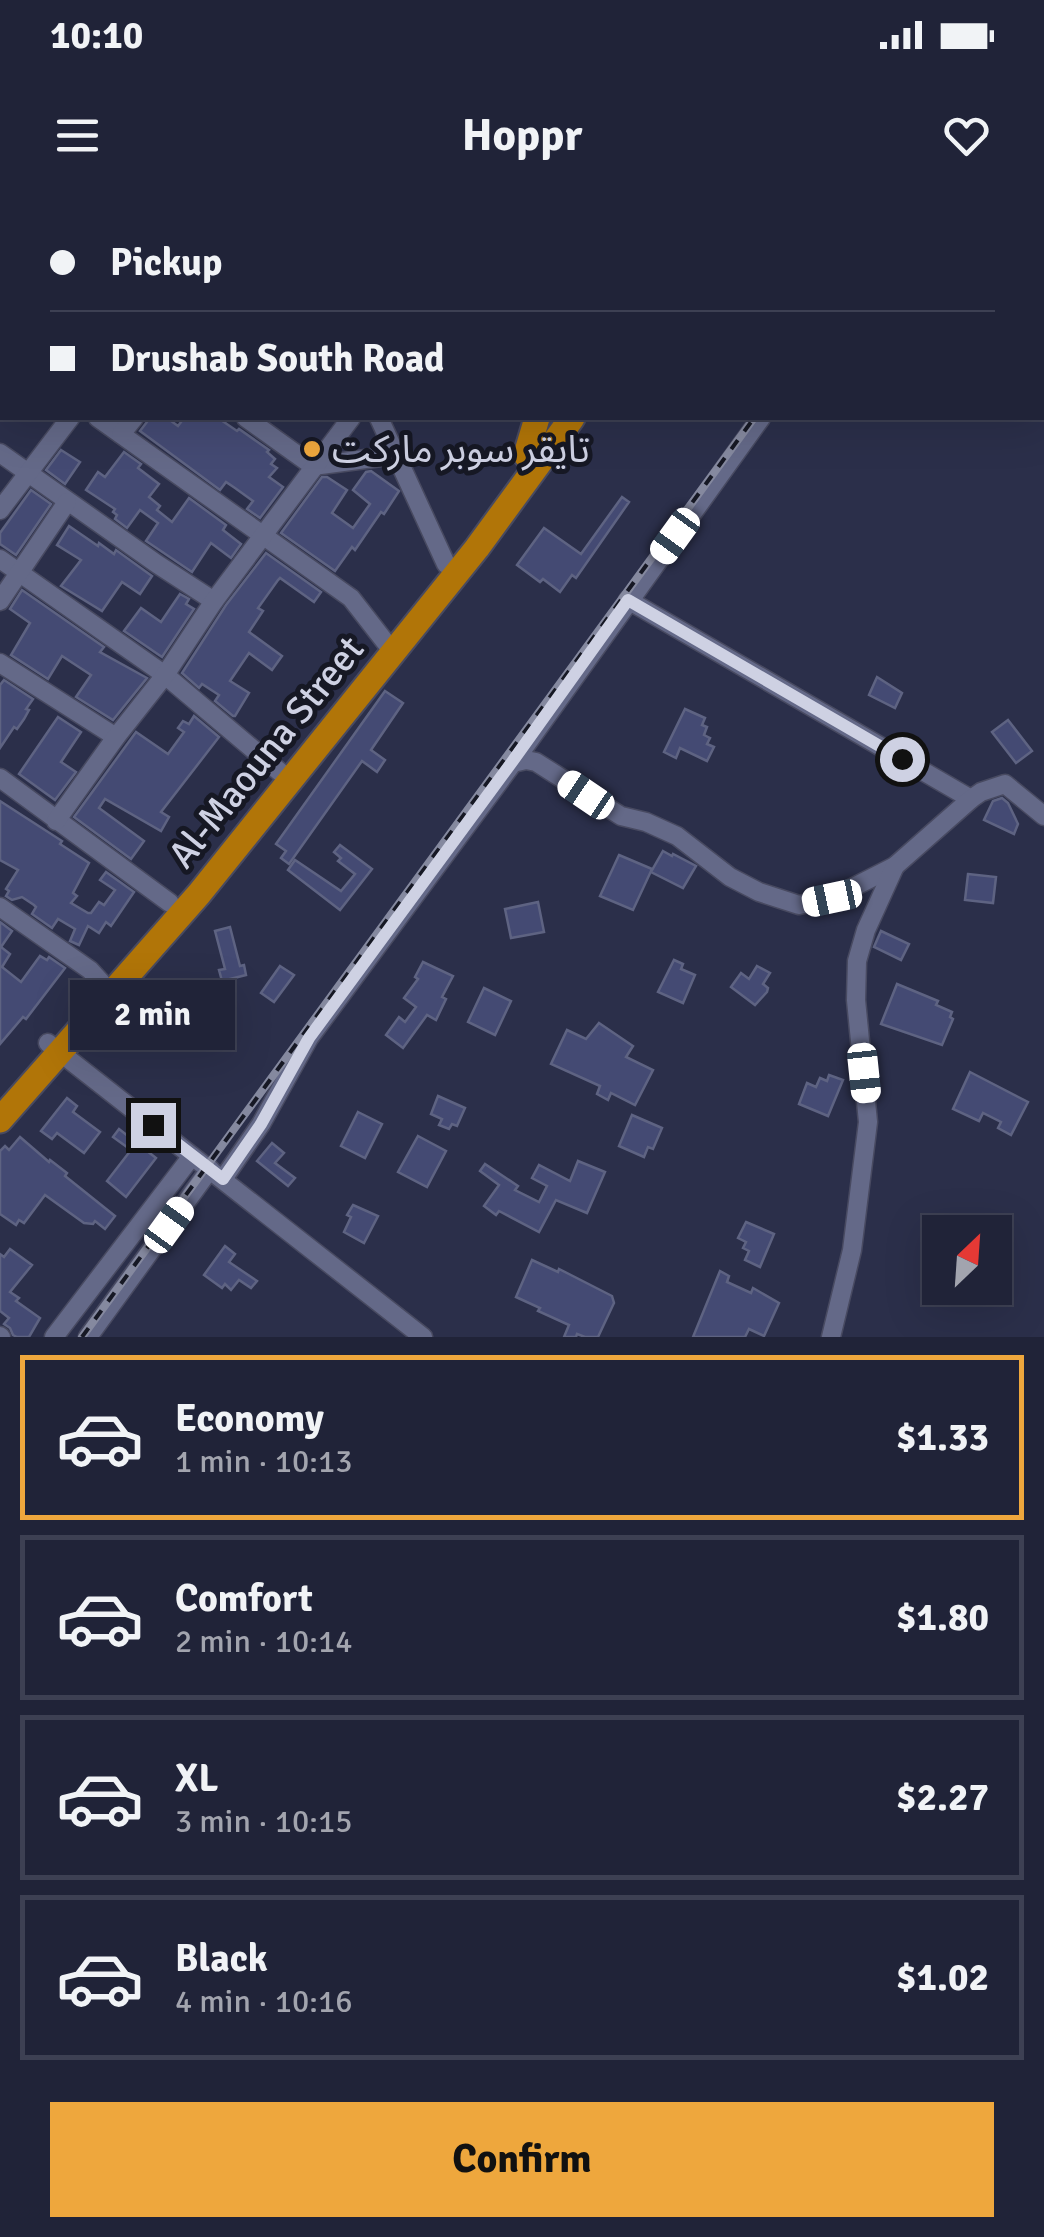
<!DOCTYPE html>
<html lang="en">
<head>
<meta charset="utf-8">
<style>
	:root { --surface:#202338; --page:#2d2f43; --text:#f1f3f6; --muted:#a2a4ae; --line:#3d4053; --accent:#eea73d }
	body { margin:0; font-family:Signika,"Noto Sans Arabic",sans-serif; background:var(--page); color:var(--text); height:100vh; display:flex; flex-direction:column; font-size:38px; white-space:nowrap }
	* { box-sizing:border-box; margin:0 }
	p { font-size:32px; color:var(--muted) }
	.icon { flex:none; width:55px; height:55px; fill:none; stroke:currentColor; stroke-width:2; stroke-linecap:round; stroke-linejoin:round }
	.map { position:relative; height:1137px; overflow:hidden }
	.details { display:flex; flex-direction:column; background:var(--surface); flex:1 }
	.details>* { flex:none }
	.top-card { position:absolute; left:0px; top:0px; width:1045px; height:220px; box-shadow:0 10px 40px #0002,0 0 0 2px var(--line); display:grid; align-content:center; height:220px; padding:0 50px; background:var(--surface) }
	.needle { width:65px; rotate:25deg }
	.fabs { position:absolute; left:922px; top:1015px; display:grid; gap:20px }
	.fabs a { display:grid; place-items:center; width:90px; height:90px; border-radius:0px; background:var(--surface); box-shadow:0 10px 40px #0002,0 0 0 2px var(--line); font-size:50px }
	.end { position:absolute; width:45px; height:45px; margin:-22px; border:12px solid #ced1e3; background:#111; box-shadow:0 0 0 5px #111 }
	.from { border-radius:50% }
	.bubble { position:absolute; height:70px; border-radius:0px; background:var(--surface); box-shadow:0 10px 40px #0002,0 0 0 2px var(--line); font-size:32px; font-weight:800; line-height:70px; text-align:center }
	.car { position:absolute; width:30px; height:60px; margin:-30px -15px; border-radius:12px; box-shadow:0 0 8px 2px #0007; background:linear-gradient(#fff 24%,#345 0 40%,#fff 0 76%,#345 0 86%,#fff 0) }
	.top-card b { display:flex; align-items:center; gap:35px; height:95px; font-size:38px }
	.top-card b+b { border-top:2px solid var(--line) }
	.top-card i { width:25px; height:25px; background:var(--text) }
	ul { padding:18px 0 0; list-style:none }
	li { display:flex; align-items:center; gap:30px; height:165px; margin:0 20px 15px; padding:0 30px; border:5px solid var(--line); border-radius:0px }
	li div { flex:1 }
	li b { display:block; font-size:38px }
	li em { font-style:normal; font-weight:800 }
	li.selected { border-color:var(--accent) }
	li>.icon { width:90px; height:90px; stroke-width:1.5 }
	.cta { display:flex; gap:20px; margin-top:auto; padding:20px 50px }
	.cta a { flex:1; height:115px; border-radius:0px; background:var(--accent); color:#111; font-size:40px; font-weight:800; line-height:115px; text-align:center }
	.status { display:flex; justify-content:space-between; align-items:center; height:70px; padding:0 50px; background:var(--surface); direction:ltr }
	.status svg { height:28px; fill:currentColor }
	header { display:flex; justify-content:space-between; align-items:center; height:130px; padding:0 50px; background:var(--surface); font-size:45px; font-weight:800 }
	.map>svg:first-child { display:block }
	.building { fill:#444a73; stroke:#5e6382; stroke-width:2.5 }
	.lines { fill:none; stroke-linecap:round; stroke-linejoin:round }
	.minor-casing { stroke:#484a61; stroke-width:21 }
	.major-casing { stroke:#484a61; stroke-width:24 }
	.highway-casing { stroke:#484a61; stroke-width:29 }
	.minor { stroke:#646988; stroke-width:18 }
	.major { stroke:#92703b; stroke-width:20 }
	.highway { stroke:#b17508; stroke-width:25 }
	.rail-casing { stroke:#85899f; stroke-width:8 }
	.rail { stroke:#161824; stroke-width:4; stroke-dasharray:11; stroke-linecap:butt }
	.route { stroke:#ced1e3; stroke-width:12 }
	.poi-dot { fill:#eea73d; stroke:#161824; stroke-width:4 }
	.labels { text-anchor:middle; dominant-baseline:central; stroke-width:10; stroke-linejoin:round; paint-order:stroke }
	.poi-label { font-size:38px; fill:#ced1e3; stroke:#161824; text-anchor:start }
	.street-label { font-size:38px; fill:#ced1e3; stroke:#161824 }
</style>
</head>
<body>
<div class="status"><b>10:10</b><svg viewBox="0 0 49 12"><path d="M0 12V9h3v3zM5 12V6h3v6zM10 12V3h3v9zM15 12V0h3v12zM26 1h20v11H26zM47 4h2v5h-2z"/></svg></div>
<header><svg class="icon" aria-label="menu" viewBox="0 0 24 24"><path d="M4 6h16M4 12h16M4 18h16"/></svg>Hoppr<svg class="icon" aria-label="heart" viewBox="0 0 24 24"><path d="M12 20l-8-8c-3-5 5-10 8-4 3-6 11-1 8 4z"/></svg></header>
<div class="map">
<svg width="1044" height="1137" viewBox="0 0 1044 1137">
	<rect width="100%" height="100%" fill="#2b2f4a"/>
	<g class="building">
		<path d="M150 218H167L178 226 184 218H218L237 231 239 229 269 250 267 252 275 259 271 264 277 268 269 277 283 287 260 318 247 309 253 301 235 288 226 282 220 290 140 231Z"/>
		<path d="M61 250 80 262 65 284 46 270Z"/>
		<path d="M124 252 141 264 138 268 159 284 149 297 160 306 157 310 172 322 189 298 226 325 223 330 241 344 231 358 211 343 192 372 146 341 158 323 140 310 127 328 115 319 117 315 113 312 115 309 86 290 98 272 105 277Z"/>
		<path d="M371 271 399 291 384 314 381 312 355 350 352 347 335 371 281 333 322 277H327L347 290 332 313 353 328 370 304 353 290 366 272Z"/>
		<path d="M31 290 51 304 16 355 0 344V333Z"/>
		<path d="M622 297 629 302 576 378 572 375 560 392 543 379 540 382 517 365 544 328 581 354Z"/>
		<path d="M69 326 98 346 99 343 114 354 116 350 152 376 140 394 122 382 102 411 61 386 81 360 57 345Z"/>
		<path d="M266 353 321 392 314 402 280 378 278 380 258 408 263 411 249 432 282 456 272 470 249 453 230 481 249 493 235 516H233L215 501 219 495 202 484 199 488 182 473 226 405Z"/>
		<path d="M22 390 104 447 100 452 147 478 113 520 76 497 91 475 62 456 48 479 11 455 30 423 10 409Z"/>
		<path d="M180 394 189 399 186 404 194 409 162 457 124 431 141 408 161 422Z"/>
		<path d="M877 477 902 493 895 508 869 495Z"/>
		<path d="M4 480 33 499 26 509 29 510 24 519 17 529 14 527 0 548V485Z"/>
		<path d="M385 491 403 503 371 550 385 560 377 572 362 561 289 664 281 658 286 651 276 644Z"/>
		<path d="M685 509 705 518 702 525 707 527 704 535 710 538 707 544 714 547 707 561 680 548 676 558 664 552Z"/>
		<path d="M194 516 219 537 161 612 169 617 161 631 105 599 99 608 144 641 131 659 74 617 136 532 168 554 184 532 178 528 183 521 189 524Z"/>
		<path d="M58 517 81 532 61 562 76 572 55 600 19 574Z"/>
		<path d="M1008 520 1032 551 1016 563 992 532Z"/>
		<path d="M1002 598 1008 603 1018 624 1014 634 984 620 993 601Z"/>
		<path d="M0 601 62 641 60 644 89 663 73 693 77 696 71 703 88 713H91L99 702 104 705 115 690 100 680 106 672 134 692 111 726 106 722 99 733 88 726 79 745 70 741 75 729 58 719 52 728 32 714 36 707 34 705 22 697 12 700 6 696 9 691 6 689 18 670 0 660Z"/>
		<path d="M340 645 372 669 340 710 288 670 295 660 341 691 355 674 338 661 341 658 334 652Z"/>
		<path d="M663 651 672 656 673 654 696 666 683 688 651 672Z"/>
		<path d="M619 655 652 669 633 710 600 696Z"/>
		<path d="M968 674 996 677 993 703 965 700Z"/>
		<path d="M538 702 544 732 511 738 505 709Z"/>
		<path d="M0 722 12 731 1 747 10 754 2 767 21 782 40 756 47 760 49 757 65 768 26 819 23 817 0 844Z"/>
		<path d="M230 727 240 766 244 765 246 775 222 781 219 770 225 769 215 731Z"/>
		<path d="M881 731 909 744 901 760 874 747Z"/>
		<path d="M674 760 683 764 681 769 695 775 683 803 658 792Z"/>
		<path d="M423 762 453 776 442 797 446 799 436 820 427 815 403 848 386 835 399 817 405 822 416 807 404 798 418 779 415 777Z"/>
		<path d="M280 766 294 775 274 802 261 793Z"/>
		<path d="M757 766 770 773 763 784 768 788 767 792 755 805 731 787 741 773 749 779Z"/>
		<path d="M897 784 938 801 936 805 952 812 950 817 953 819 942 845 881 824Z"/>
		<path d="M484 788 511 801 495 835 468 822Z"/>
		<path d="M599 823 633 846 626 857 653 870 635 905 611 893 608 900 597 894 600 886 551 864 567 830 586 839Z"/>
		<path d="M970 872 1028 902 1011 935 998 928 1001 922 983 913 979 921 953 909Z"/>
		<path d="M829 875 843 880 828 916 799 904 807 883 816 887 820 878 827 881Z"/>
		<path d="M438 896 465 908 457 926 452 924 449 929 439 925 442 919 431 914Z"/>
		<path d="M67 898 77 906 73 912 100 932 84 953 57 933 52 939 41 931Z"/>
		<path d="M358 912 382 924 365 958 341 946Z"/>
		<path d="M632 915 662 928 653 949 648 947 644 957 619 946Z"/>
		<path d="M119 929 156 958 126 997 107 981 131 950 113 937Z"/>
		<path d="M418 936 446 951 427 987 398 972Z"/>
		<path d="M20 937 49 962 50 960 67 973 65 976 115 1016 105 1029 95 1021 93 1024 84 1023 45 995 24 1023 19 1020 16 1025 0 1014V951L5 946 9 950Z"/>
		<path d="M272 943 284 953 275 963 295 978 288 986 257 961Z"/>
		<path d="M578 961 605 972 587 1013 556 1000 539 1032 499 1011 496 1015 484 1006 499 985 480 971 485 964 518 986 515 990 539 1002 547 986 532 978 539 965 570 981Z"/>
		<path d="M353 1005 378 1016 364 1043 344 1032 351 1017 347 1015Z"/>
		<path d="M746 1022 774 1034 760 1067 745 1060 749 1051 743 1048 746 1042 738 1038Z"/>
		<path d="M225 1046 235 1054 229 1062 257 1081 251 1088 239 1080 231 1090 225 1084 222 1088 204 1075Z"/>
		<path d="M10 1049 32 1065 10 1092 19 1098 16 1101 40 1118 29 1137H17L13 1135 10 1128 4 1124 9 1118 0 1111V1054L4 1057Z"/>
		<path d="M532 1060 558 1072 559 1069 612 1096 614 1103 598 1137H585L577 1134 576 1137H564L569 1125 538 1111 540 1108 516 1097Z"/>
		<path d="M720 1071 729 1076 727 1082 751 1093 753 1088 779 1103 764 1136 749 1129 745 1137H693Z"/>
	</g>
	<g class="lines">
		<defs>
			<g id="minor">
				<path d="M99 0 103 2"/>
				<path d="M241 0 245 2"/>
				<path d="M219 2 221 0"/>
				<path d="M293 2 295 0"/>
				<path d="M0 38 2 40"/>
				<path d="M1042 91 1044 92"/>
				<path d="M0 143 2 139"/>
				<path d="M98 218 351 398 386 443"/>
				<path d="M246 218 313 266 396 255"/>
				<path d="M379 218 446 364"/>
				<path d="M121 234 134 218"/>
				<path d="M0 253 157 364 214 401"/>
				<path d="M0 310 70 218"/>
				<path d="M0 359 165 475 280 572"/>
				<path d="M628 400 971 599"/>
				<path d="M0 401 67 302"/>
				<path d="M0 463 116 537"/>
				<path d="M513 563 761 218"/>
				<path d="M0 578 170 703"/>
				<path d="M56 621 116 537 165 475 214 401 351 218"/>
				<path d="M0 707 90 770 101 782"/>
				<path d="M48 843 423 1137"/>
				<path d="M223 979 261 924 309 838 513 563 526 560 536 562 621 616 646 622 677 636 730 677 759 692 799 705 832 698 895 666 971 599 981 592 1005 584 1044 616"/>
				<path d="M0 1136 1 1137"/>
				<path d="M54 1137 192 956"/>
				<path d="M88 1137 210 969"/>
				<path d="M831 1137 852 1050 868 922 856 800 857 761 866 730 895 666"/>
			</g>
			<g id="major">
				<path d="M457 0 460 2"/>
				<path d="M499 0 503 2"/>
				<path d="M479 2 481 0"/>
			</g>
			<g id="highway">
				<path d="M721 2 723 0"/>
				<path d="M526 255 537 218"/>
				<path d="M0 920 199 694 477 348 572 218"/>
			</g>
		</defs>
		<use href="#minor" class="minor-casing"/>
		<use href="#major" class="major-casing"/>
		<use href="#highway" class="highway-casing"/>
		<use href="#minor" class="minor"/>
		<use href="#major" class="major"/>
		<use href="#highway" class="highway"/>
		<defs>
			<g id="rail">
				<path d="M901 2 903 0"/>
				<path d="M82 1137 754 218"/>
			</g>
		</defs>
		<use href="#rail" class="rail-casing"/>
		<use href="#rail" class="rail"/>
	</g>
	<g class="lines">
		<path class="route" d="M153 925 223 979 261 924 309 838 512 562 628 400 902 559"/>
	</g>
	<circle class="poi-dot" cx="312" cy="249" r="10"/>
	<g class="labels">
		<g class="poi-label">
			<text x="332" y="249">تايقر سوبر ماركت</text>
		</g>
		<g class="street-label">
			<text transform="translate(266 552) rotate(-51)">Al-Maouna Street</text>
		</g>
	</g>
</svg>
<div class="fabs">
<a><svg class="needle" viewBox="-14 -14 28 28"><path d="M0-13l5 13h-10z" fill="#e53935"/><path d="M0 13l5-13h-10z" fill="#a2a4ae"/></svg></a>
</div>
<i class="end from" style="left:902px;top:559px"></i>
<i class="end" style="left:153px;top:925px"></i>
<div class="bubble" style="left:70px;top:780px;width:165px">2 min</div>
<i class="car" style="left:675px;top:336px;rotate:216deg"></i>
<i class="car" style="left:586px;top:595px;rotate:304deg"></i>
<i class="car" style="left:832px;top:698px;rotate:258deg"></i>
<i class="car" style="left:864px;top:873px;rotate:174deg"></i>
<i class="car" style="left:169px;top:1025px;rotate:36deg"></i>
<div class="top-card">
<b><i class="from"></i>Pickup</b>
<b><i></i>Drushab South Road</b>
</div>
</div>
<section class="details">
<ul>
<li class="selected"><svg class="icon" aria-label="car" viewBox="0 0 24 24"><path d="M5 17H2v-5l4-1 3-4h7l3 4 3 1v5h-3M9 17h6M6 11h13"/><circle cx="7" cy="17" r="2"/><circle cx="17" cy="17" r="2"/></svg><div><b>Economy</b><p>1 min · 10:13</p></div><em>$1.33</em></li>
<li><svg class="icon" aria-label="car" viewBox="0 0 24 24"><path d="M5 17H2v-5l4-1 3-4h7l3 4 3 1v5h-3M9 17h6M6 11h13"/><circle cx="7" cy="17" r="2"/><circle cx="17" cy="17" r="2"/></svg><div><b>Comfort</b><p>2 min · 10:14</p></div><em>$1.80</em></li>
<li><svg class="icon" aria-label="car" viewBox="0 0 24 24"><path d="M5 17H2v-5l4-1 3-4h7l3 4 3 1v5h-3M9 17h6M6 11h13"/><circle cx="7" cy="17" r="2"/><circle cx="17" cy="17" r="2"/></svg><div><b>XL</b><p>3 min · 10:15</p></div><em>$2.27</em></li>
<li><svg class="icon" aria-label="car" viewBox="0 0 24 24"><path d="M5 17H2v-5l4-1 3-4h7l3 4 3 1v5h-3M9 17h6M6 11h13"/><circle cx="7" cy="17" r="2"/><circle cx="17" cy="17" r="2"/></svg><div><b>Black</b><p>4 min · 10:16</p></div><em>$1.02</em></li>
</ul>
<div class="cta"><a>Confirm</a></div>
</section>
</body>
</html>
